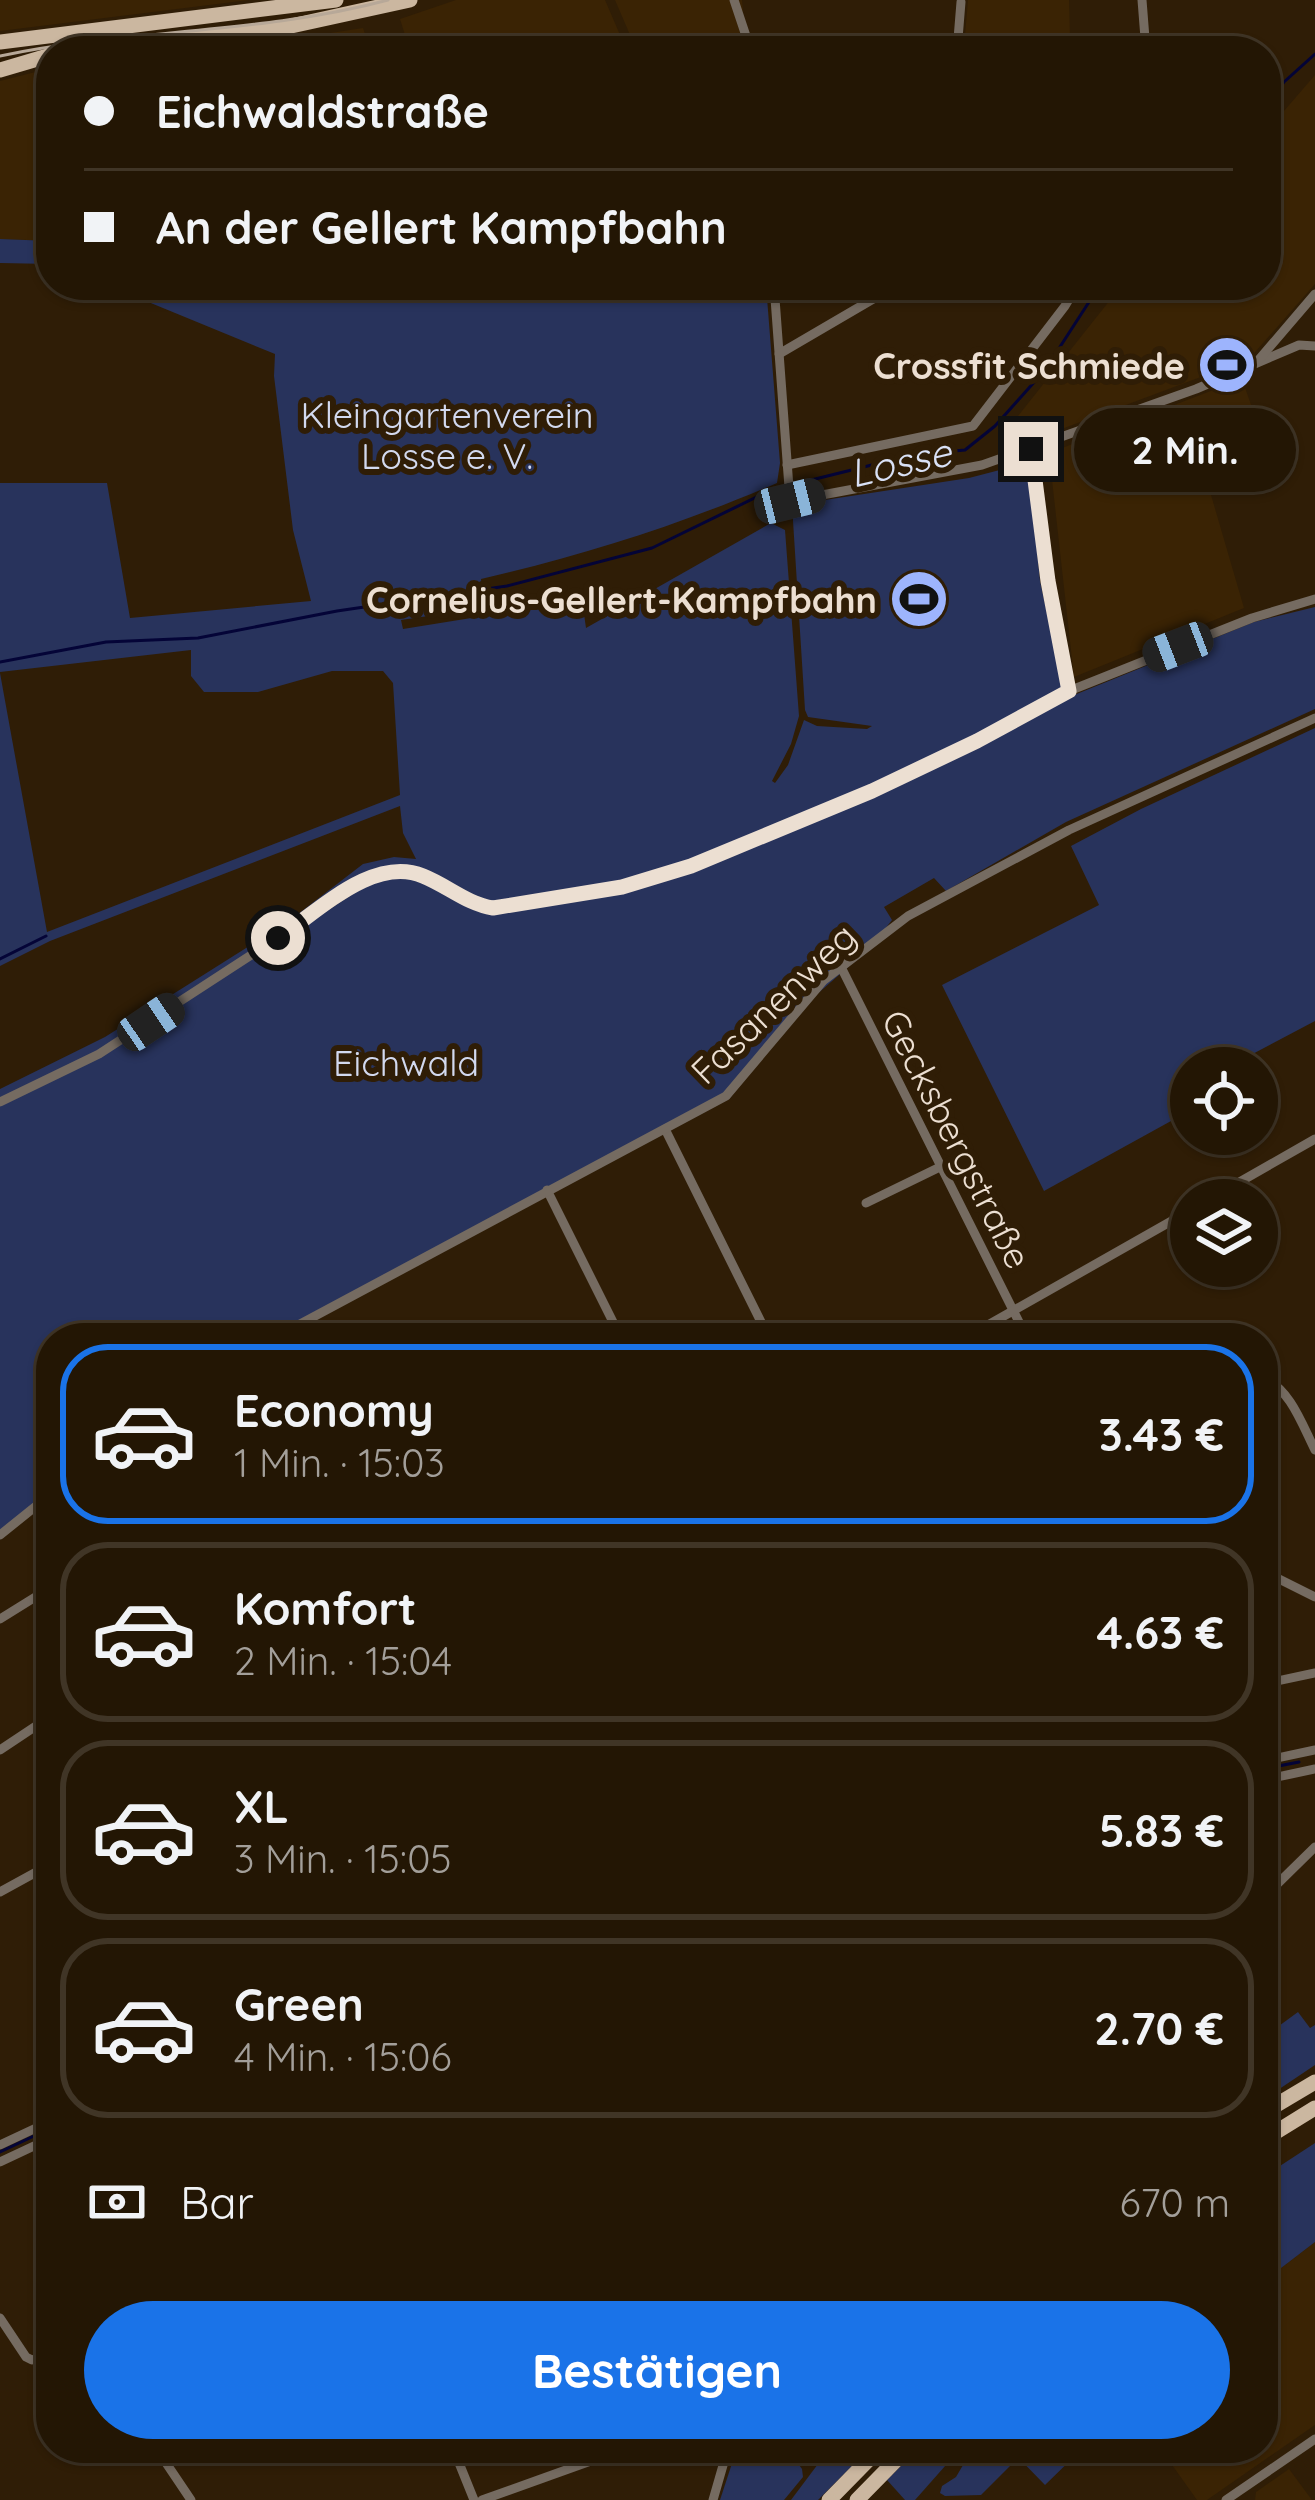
<!DOCTYPE html>
<html lang="de">
<head>
<meta charset="utf-8">
<style>
	:root { --surface:#231604; --page:#2f2313; --text:#f1f3f6; --muted:#a39f9a; --line:#403526; --accent:#1a73e8 }
	body { margin:0; font-family:Quicksand,sans-serif; background:var(--page); color:var(--text); height:100vh; display:flex; flex-direction:column; font-size:45px; white-space:nowrap }
	* { box-sizing:border-box; margin:0 }
	p { font-size:39px; color:var(--muted) }
	.icon { flex:none; width:66px; height:66px; fill:none; stroke:currentColor; stroke-width:2; stroke-linecap:round; stroke-linejoin:round }
	.map { position:relative; flex:1; overflow:hidden }
	.details { position:absolute; left:36px; top:1323px; width:1242px; height:1140px; display:flex; flex-direction:column; background:var(--surface); border-radius:48px; box-shadow:0 3px 9px #0004,0 0 0 3px var(--line) }
	.details>* { flex:none }
	.banner { position:absolute; left:36px; top:36px; width:1245px; height:264px; border-radius:48px; box-shadow:0 3px 9px #0004,0 0 0 3px var(--line); display:grid; align-content:center; height:264px; padding:0 48px; background:var(--surface) }
	.controls { position:absolute; left:1170px; top:1047px; display:grid; gap:24px }
	.controls a { display:grid; place-items:center; width:108px; height:108px; border-radius:50%; background:var(--surface); box-shadow:0 3px 9px #0004,0 0 0 3px var(--line); font-size:60px }
	.end { position:absolute; width:54px; height:54px; margin:-27px; border:15px solid #ecdfd2; background:#111; box-shadow:0 0 0 6px #111 }
	.from { border-radius:50% }
	.bubble { position:absolute; height:84px; border-radius:42px; background:var(--surface); box-shadow:0 3px 9px #0004,0 0 0 3px var(--line); font-size:39px; font-weight:700; line-height:84px; text-align:center }
	.car { position:absolute; width:36px; height:72px; margin:-36px -18px; border-radius:15px; box-shadow:0 0 9px 3px #0007; background:linear-gradient(#222 24%,#8ab4d8 0 40%,#222 0 76%,#8ab4d8 0 86%,#222 0) }
	.banner b { display:flex; align-items:center; gap:42px; height:114px; font-size:45px }
	.banner b+b { border-top:3px solid var(--line) }
	.banner i { width:30px; height:30px; background:var(--text) }
	ul { padding:21px 0 0; list-style:none }
	li { display:flex; align-items:center; gap:36px; height:180px; margin:0 24px 18px; padding:0 24px; border:6px solid var(--line); border-radius:48px }
	li div { flex:1 }
	li b { display:block; font-size:45px }
	li em { font-style:normal; font-weight:700 }
	li.current { border-color:var(--accent) }
	li>.icon { width:108px; height:108px; stroke-width:1.5 }
	.pay { display:flex; align-items:center; gap:30px; height:132px; padding:0 48px; font-size:45px }
	.pay p { margin-inline-start:auto }
	.cta { display:flex; gap:24px; margin-top:auto; padding:24px 48px }
	.cta a { flex:1; height:138px; border-radius:72px; background:var(--accent); color:#fff; font-size:48px; font-weight:700; line-height:138px; text-align:center }
	.map>svg:first-child { display:block }
	.built { fill:#3a2304 }
	.green { fill:#28335c }
	.lines { fill:none; stroke-linecap:round; stroke-linejoin:round }
	.stream { stroke:#040437; stroke-width:3 }
	.minor { stroke:#756b61; stroke-width:9 }
	.primary { stroke:#cbb7a0; stroke-width:15 }
	.tram { stroke:#b7a898; stroke-width:3 }
	.route { stroke:#ecdfd2; stroke-width:15 }
	.labels { text-anchor:middle; dominant-baseline:central; stroke-width:12; stroke-linejoin:round; paint-order:stroke }
	.poi-label { font-size:36px; font-weight:bold; fill:#ecdfd2; stroke:#2f1d06; text-anchor:end }
	.park-label { font-size:36px; fill:#d2d9ef; stroke:#2f1d06 }
	.street-label { font-size:36px; fill:#ecdfd2; stroke:#2f1d06 }
	.water-label { font-size:39px; font-style:italic; fill:#d9e1f6; stroke:#2f1d06 }
</style>
</head>
<body>
<div class="map">
<svg width="1315" height="2500" viewBox="0 0 1315 2500">
	<rect width="100%" height="100%" fill="#2f1d06"/>
	<g class="built">
		<path d="M0 0H249L0 31Z"/>
		<path d="M456 0H605L627 51H410L400 19Z"/>
		<path d="M615 0H742L743 10 736 19 745 51H637Z"/>
		<path d="M968 0H1069L1070 36 1002 46 1000 36 965 35Z"/>
		<path d="M363 28 371 51H197L245 46Z"/>
		<path d="M51 68V241L0 239V81Z"/>
		<path d="M1315 75V284L1249 359 1005 450 1003 435 1122 285H1266V132Z"/>
		<path d="M1242 379 1264 442 1202 464 1244 608 1074 677 1049 453Z"/>
		<path d="M1315 2242V2425L1207 2500H1197L1160 2448H1263V2282Z"/>
		<path d="M1289 2469 1312 2500H1255L1256 2492Z"/>
	</g>
	<g class="green">
		<path d="M0 239 51 241V264L0 263Z"/>
		<path d="M107 285H766L780 463 777 483C676 526 588 554 481 579L483 608 401 620 403 629 582 600 586 628 771 523 785 530 799 716 791 744 772 781 775 783 788 765 804 720 817 726 867 729 872 726 808 717 805 710 792 505 969 478 1023 464 1029 470 1040 581 1063 687 1023 709 1026 718 1057 702 1254 622 1315 607V709L1066 822 946 891 934 878 884 907 892 920 870 948 808 1002 729 1099 280 1338H51V1498L0 1539V1089L105 1037 289 921 363 864 394 857 416 859 403 833 400 806 50 941 0 966V673L47 932 400 795 393 683 383 671H332L258 692H204L191 676V650L0 672V483H107L130 618 311 601 293 530 274 376 275 354Z"/>
		<path d="M1315 728V1021L1226 1068H1191V1110L1044 1191 942 985 1099 905 1071 846 1141 809Z"/>
		<path d="M1298 2012 1310 2028 1315 2025V2065L1263 2100V2046L1271 2040 1268 2034Z"/>
		<path d="M1315 2143V2242L1263 2282V2177Z"/>
		<path d="M737 2448H787L802 2469 803 2477 784 2500H720Z"/>
		<path d="M830 2448H843L855 2463 818 2500H791Z"/>
		<path d="M919 2448H961L915 2500H905L887 2480Z"/>
		<path d="M973 2448H1083L1045 2485 1011 2450 1015 2461 981 2495 945 2496 940 2493 942 2486 956 2477Z"/>
	</g>
	<g class="lines">
		<g class="stream">
			<path d="M1266 108 1284 82 1315 54"/>
			<path d="M0 662 106 642 198 638 337 611 507 586 652 548 771 490 912 455 965 450 995 426 1045 370 1100 285"/>
			<path d="M0 959 46 936"/>
			<path d="M1263 1769 1299 1762"/>
			<path d="M0 2152 51 2128"/>
		</g>
		<g class="minor">
			<path d="M734 0 751 51"/>
			<path d="M1142 0 1146 51"/>
			<path d="M957 51 961 2"/>
			<path d="M774 285 790 501 982 465 1196 389 1299 345 1315 346"/>
			<path d="M779 354 897 285"/>
			<path d="M1256 363 1315 294"/>
			<path d="M1031 449 1047 581 1069 691"/>
			<path d="M787 465 973 426 1065 306 1076 288 1073 285"/>
			<path d="M840 965 1027 1338"/>
			<path d="M0 1102 99 1054 371 877C430 860 443 900 493 908L622 887 691 866 872 791 977 741 1069 691 1252 618 1315 599"/>
			<path d="M665 1129 769 1338"/>
			<path d="M547 1190 621 1338"/>
			<path d="M1208 1200 1315 1139"/>
			<path d="M866 1203 940 1167"/>
			<path d="M274 1338 726 1096 823 981 908 916 1069 830 1315 718"/>
			<path d="M965 1338 1191 1210"/>
			<path d="M1263 1377C1291 1391 1301 1422 1315 1450"/>
			<path d="M0 1535 51 1494"/>
			<path d="M1263 1571 1315 1597"/>
			<path d="M0 1619 45 1591 51 1600"/>
			<path d="M1263 1684 1315 1673"/>
			<path d="M0 1750 51 1716"/>
			<path d="M1263 1761 1315 1750"/>
			<path d="M1263 1780 1315 1769"/>
			<path d="M0 1892 51 1864"/>
			<path d="M1263 1898 1315 1847"/>
			<path d="M0 2145 51 2121"/>
			<path d="M0 2162 51 2138"/>
			<path d="M0 2318 26 2357 32 2360 51 2355"/>
			<path d="M156 2448 191 2500"/>
			<path d="M453 2448 474 2500"/>
			<path d="M482 2500 627 2448"/>
			<path d="M713 2500 728 2448"/>
			<path d="M1226 2500 1315 2439"/>
		</g>
		<g class="primary">
			<path d="M0 42 336 0"/>
			<path d="M66 51 273 30 410 0"/>
			<path d="M0 70 51 55"/>
			<path d="M1263 2113 1315 2082"/>
			<path d="M1263 2140 1315 2108"/>
			<path d="M829 2500 880 2448"/>
			<path d="M857 2500 908 2448"/>
		</g>
		<path class="tram" d="M0 56C128 29 261 34 388 0"/>
	</g>
	<g class="lines">
		<path class="route" d="M278 938C318 912 373 855 423 876 448 886 467 904 493 908L622 887 691 866 872 791 977 741 1069 691 1048 581 1031 449"/>
	</g>
	<defs>
		<symbol id="stadium-disc" viewBox="-11 -11 22 22"><circle r="9.5" fill="#9db4fd" stroke="#2f1d06"/><path d="M0-5a6.5 5 0 1 0 0 10a6.5 5 0 1 0 0-10ZM-3.5-1.8h7v3.6h-7Z" fill="#111"/></symbol>
	</defs>
	<g fill-rule="evenodd">
		<use href="#stadium-disc" x="1194" y="332" width="66" height="66"/>
		<use href="#stadium-disc" x="886" y="566" width="66" height="66"/>
	</g>
	<g class="labels">
		<g class="poi-label">
			<text x="1185" y="365">Crossfit Schmiede</text>
			<text x="877" y="599">Cornelius-Gellert-Kampfbahn</text>
		</g>
		<g class="park-label">
			<text x="447" y="414">Kleingartenverein<tspan x="447" dy="41">Losse e. V.</tspan></text>
			<text x="406" y="1062">Eichwald</text>
		</g>
		<g class="street-label">
			<text transform="translate(773 1003) rotate(-44)">Fasanenweg</text>
			<text transform="translate(957 1139) rotate(63)">Gecksbergstraße</text>
		</g>
		<g class="water-label">
			<text transform="translate(900 462) rotate(-13)">Losse</text>
		</g>
	</g>
</svg>
<div class="controls">
<a><svg class="icon" aria-label="locate" viewBox="0 0 24 24"><circle cx="12" cy="12" r="6"/><path d="M12 2v4M12 18v4M2 12h4M18 12h4"/></svg></a>
<a><svg class="icon" aria-label="layers" viewBox="0 0 24 24"><path d="M12 4l9 5-9 5-9-5zM3 14l9 5 9-5"/></svg></a>
</div>
<i class="end from" style="left:278px;top:938px"></i>
<i class="end" style="left:1031px;top:449px"></i>
<div class="bubble" style="left:1074px;top:408px;width:222px">2 Min.</div>
<i class="car" style="left:790px;top:501px;rotate:76deg"></i>
<i class="car" style="left:1178px;top:647px;rotate:249deg"></i>
<i class="car" style="left:151px;top:1022px;rotate:56deg"></i>
<div class="banner">
<b><i class="from"></i>Eichwaldstraße</b>
<b><i></i>An der Gellert Kampfbahn</b>
</div>
<section class="details">
<ul>
<li class="current"><svg class="icon" aria-label="car" viewBox="0 0 24 24"><path d="M5 17H2v-5l4-1 3-4h7l3 4 3 1v5h-3M9 17h6M6 11h13"/><circle cx="7" cy="17" r="2"/><circle cx="17" cy="17" r="2"/></svg><div><b>Economy</b><p>1 Min. · 15:03</p></div><em>3.43 €</em></li>
<li><svg class="icon" aria-label="car" viewBox="0 0 24 24"><path d="M5 17H2v-5l4-1 3-4h7l3 4 3 1v5h-3M9 17h6M6 11h13"/><circle cx="7" cy="17" r="2"/><circle cx="17" cy="17" r="2"/></svg><div><b>Komfort</b><p>2 Min. · 15:04</p></div><em>4.63 €</em></li>
<li><svg class="icon" aria-label="car" viewBox="0 0 24 24"><path d="M5 17H2v-5l4-1 3-4h7l3 4 3 1v5h-3M9 17h6M6 11h13"/><circle cx="7" cy="17" r="2"/><circle cx="17" cy="17" r="2"/></svg><div><b>XL</b><p>3 Min. · 15:05</p></div><em>5.83 €</em></li>
<li><svg class="icon" aria-label="car" viewBox="0 0 24 24"><path d="M5 17H2v-5l4-1 3-4h7l3 4 3 1v5h-3M9 17h6M6 11h13"/><circle cx="7" cy="17" r="2"/><circle cx="17" cy="17" r="2"/></svg><div><b>Green</b><p>4 Min. · 15:06</p></div><em>2.70 €</em></li>
</ul>
<div class="pay"><svg class="icon" aria-label="cash" viewBox="0 0 24 24"><path d="M3 7h18v10H3z"/><circle cx="12" cy="12" r="2"/></svg>Bar<p>670 m</p></div>
<div class="cta"><a>Bestätigen</a></div>
</section>
</div>
</body>
</html>
